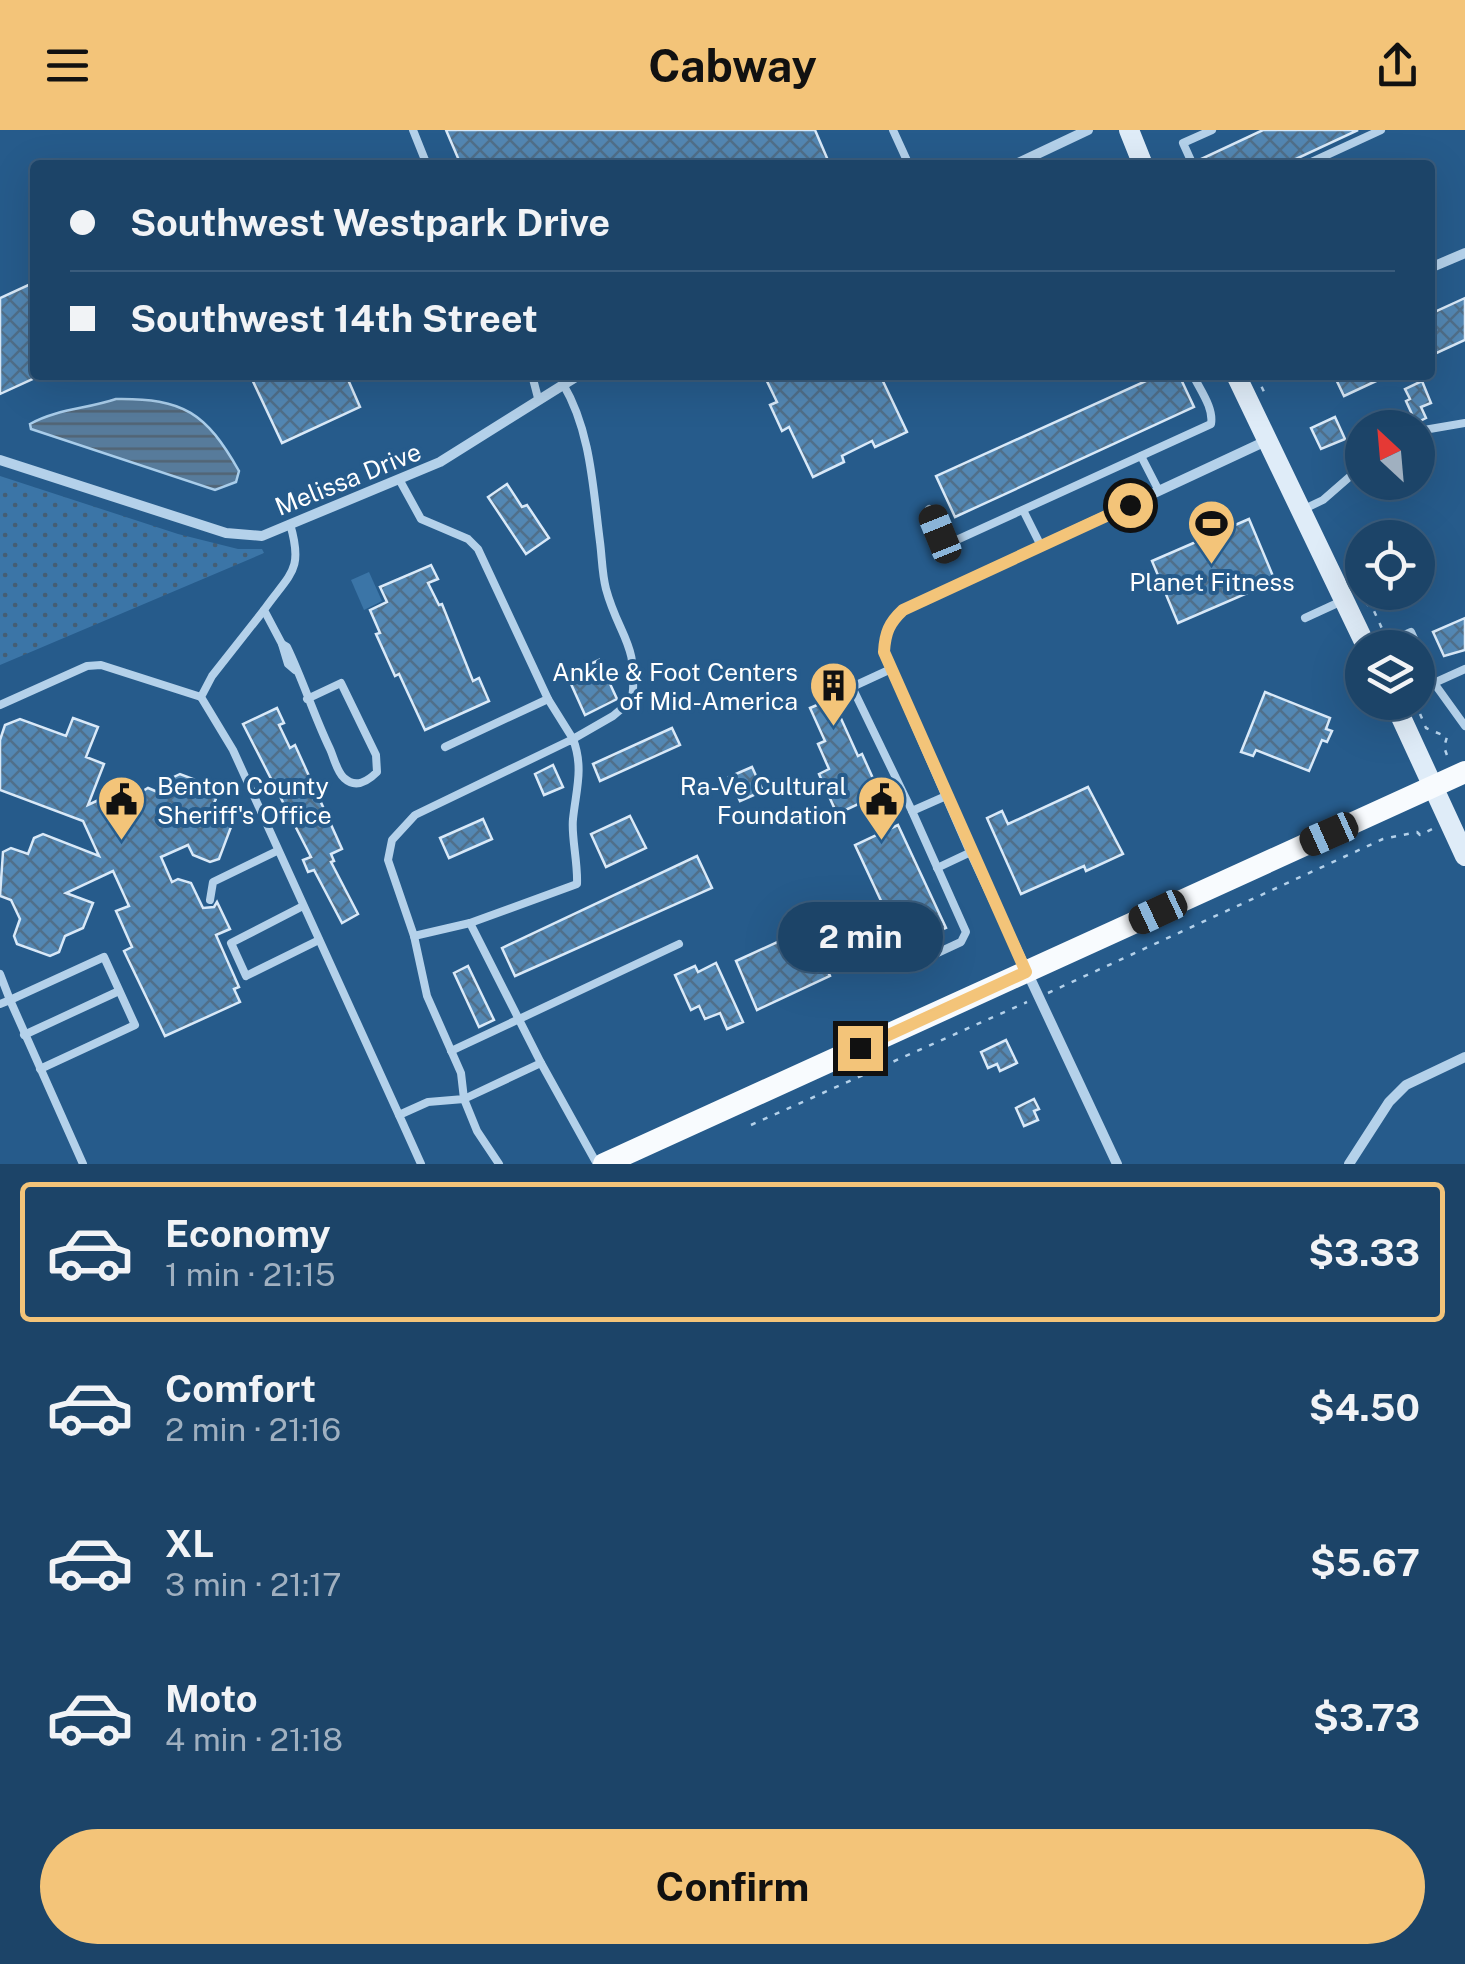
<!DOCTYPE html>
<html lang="en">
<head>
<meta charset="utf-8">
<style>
	:root { --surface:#1c4468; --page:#294e71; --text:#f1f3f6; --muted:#a0b0c0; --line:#3a5c7c; --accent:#f3c479 }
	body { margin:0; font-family:"Public Sans",sans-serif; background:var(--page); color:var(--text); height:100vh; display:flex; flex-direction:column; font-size:38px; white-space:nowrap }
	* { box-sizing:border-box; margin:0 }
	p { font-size:32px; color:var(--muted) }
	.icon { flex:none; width:55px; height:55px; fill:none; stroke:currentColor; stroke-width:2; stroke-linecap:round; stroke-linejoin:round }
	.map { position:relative; height:1034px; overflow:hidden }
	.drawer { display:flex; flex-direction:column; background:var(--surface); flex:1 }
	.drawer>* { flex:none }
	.top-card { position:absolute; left:30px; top:30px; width:1405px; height:220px; border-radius:10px; box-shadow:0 10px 40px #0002,0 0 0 2px var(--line); display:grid; align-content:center; height:220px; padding:0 40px; background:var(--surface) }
	.needle { width:65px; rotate:334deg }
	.tools { position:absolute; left:1345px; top:280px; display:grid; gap:20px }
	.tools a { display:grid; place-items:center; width:90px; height:90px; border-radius:50%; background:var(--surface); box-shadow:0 10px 40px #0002,0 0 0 2px var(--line); font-size:50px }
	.end { position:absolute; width:45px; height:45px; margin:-22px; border:12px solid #f3c479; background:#111; box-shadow:0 0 0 5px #111 }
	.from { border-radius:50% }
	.bubble { position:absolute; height:70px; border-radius:35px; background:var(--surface); box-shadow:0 10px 40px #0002,0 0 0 2px var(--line); font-size:32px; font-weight:700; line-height:70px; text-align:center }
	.car { position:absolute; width:30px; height:60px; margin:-30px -15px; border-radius:12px; box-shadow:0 0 8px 2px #0007; background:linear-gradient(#222 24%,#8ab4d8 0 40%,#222 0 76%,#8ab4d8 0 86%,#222 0) }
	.top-card b { display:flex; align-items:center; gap:35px; height:95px; font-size:38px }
	.top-card b+b { border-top:2px solid var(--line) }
	.top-card i { width:25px; height:25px; background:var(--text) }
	ul { padding:18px 0 0; list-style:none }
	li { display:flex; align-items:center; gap:30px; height:140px; margin:0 20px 15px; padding:0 20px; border:5px solid transparent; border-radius:10px }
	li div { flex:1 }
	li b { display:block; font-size:38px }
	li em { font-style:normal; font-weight:700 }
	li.on { border-color:var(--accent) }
	li>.icon { width:90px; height:90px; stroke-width:1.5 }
	.action { display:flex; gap:20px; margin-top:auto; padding:20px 40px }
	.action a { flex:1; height:115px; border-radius:60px; background:var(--accent); color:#111; font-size:40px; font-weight:700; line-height:115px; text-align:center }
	header { display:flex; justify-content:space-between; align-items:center; height:130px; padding:0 40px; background:var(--accent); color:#111; font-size:45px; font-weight:700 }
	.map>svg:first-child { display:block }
	.park { fill:url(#park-dots) }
	.pitch { fill:#3b75a7 }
	.water { fill:url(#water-rules); stroke:#a9cdea; stroke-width:2.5 }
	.building { fill:url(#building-cross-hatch); stroke:#d9e9f8; stroke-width:2.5 }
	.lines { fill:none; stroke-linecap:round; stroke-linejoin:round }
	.path { stroke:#b4d1ea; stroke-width:2.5; stroke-dasharray:5 8; stroke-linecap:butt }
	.service { stroke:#b4d1ea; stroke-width:8 }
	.minor { stroke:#b4d1ea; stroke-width:10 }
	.secondary { stroke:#dfecf8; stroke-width:20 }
	.primary { stroke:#f8fbfe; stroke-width:22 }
	.route { stroke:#f3c479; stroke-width:12 }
	.labels { text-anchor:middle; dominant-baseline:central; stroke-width:8; stroke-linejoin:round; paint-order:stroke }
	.street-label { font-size:25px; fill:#fff; stroke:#265b8b }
	.poi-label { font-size:25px; fill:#fff; stroke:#265b8b; text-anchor:end }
</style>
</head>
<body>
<header><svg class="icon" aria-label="menu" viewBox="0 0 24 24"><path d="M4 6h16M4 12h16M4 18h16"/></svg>Cabway<svg class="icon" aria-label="share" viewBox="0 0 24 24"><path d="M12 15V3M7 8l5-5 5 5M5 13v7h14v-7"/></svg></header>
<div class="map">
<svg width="1465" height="1034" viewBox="0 0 1465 1034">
	<defs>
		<pattern id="park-dots" width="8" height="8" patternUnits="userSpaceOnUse" patternTransform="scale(2.5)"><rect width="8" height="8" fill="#3b75a7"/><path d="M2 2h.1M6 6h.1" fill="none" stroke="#445e75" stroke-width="1.8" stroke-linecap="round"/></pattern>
		<pattern id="water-rules" width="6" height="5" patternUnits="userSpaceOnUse" patternTransform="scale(2.5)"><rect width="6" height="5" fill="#577b9b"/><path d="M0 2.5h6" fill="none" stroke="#526474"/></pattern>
		<pattern id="building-cross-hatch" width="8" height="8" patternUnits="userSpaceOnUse" patternTransform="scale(2.5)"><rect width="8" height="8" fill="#5387b3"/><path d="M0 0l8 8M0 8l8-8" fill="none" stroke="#506f8a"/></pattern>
	</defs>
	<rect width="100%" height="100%" fill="#265b8b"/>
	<path class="park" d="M0 346 178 404 238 419H262L264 423 0 535Z"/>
	<path class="pitch" d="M369 442 382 471 364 480 351 450Z"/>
	<path class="water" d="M116 269C184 268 206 283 239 341L236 352 215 360 31 299 30 294C57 279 86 279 116 269Z"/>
	<g class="building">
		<path d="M446 0H815L830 35H461Z"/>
		<path d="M1263 0H1358L1283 35H1200L1199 30Z"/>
		<path d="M35 152V248L0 264V168Z"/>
		<path d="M1465 168V210L1430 226V184Z"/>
		<path d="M250 245H346L360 277 282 313Z"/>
		<path d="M764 245H880L907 302 875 317 872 311 842 326 844 332 813 347 789 297 782 301 770 275 777 272Z"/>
		<path d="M1159 245H1179L1194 277 955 387 936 346Z"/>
		<path d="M1334 245H1389L1344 266Z"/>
		<path d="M1422 251 1431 273 1421 277 1426 288 1416 293 1406 271 1410 269 1405 259Z"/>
		<path d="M1335 287 1345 309 1321 319 1311 298Z"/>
		<path d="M507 354 522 377 527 375 549 408 526 424 488 367Z"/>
		<path d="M1249 389 1275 451 1178 493 1152 431Z"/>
		<path d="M431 435 438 449 428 453 439 475 442 474 473 551 479 548 489 571 425 600 399 544 395 546 376 504 380 503 370 480 387 472 380 457Z"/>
		<path d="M1465 488V520L1444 526 1433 502Z"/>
		<path d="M599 530 617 569 585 585 567 545Z"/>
		<path d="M1265 562 1330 588 1326 599 1332 601 1327 612 1322 610 1309 641 1256 620 1253 626 1241 622Z"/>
		<path d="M829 570 836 586 839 584 858 626 862 624 880 664 837 684 819 644 829 639 818 614 825 611 810 578Z"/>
		<path d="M277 578 284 593 279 595 290 618 295 615 342 719 331 724 334 731 331 732 358 784 342 793 314 740 308 742 303 730 311 727 243 594Z"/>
		<path d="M73 588 98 597 86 627 104 634 88 675 122 659 133 683 141 662 148 658 165 665 172 648 180 644 214 657 217 666 211 681 227 687 231 697 219 729 210 732 193 725 188 715 161 727 172 752 178 749 191 753 203 778 214 777 217 772 230 799 216 805 239 857 234 859 240 872 165 906 124 821 132 817 116 781 129 776 113 741 66 763 93 773 83 798 65 806 59 822 50 826 17 814 14 806 20 789 11 770 0 766 3 722 11 718 28 724 34 708 43 704 99 726 83 691 0 660V610L5 595 20 589 66 606Z"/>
		<path d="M672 598 680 615 600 651 593 634Z"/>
		<path d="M553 635 563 657 544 665 535 644Z"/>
		<path d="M752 637 763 661 740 671 729 647Z"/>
		<path d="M1088 657 1123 724 1086 741 1084 736 1021 764 987 688 1002 681 1008 694Z"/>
		<path d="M630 686 646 718 606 737 591 704Z"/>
		<path d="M483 689 492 709 449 728 440 708Z"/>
		<path d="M898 695 946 798 899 819 892 804 896 803 855 715Z"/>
		<path d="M697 726 712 758 515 846 502 818Z"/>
		<path d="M808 798 830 846 757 880 736 831Z"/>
		<path d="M716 833 743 892 727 899 720 883 705 889 699 876 691 880 675 845 695 836 698 842Z"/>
		<path d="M468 836 494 890 479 897 454 843Z"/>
		<path d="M1006 910 1017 933 1000 941 997 934 988 938 981 922Z"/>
		<path d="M1034 969 1039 979 1034 981 1038 990 1024 996 1016 978Z"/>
	</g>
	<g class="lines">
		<g class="path">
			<path d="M1256 245 1266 266"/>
			<path d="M1365 472 1374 481 1384 503"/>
			<path d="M1415 572 1426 598 1447 607 1444 617 1448 628"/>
			<path d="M1048 863 1383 709 1417 702 1420 705 1432 699"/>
			<path d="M751 995 1027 872"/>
		</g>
		<g class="service">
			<path d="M413 0 427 35"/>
			<path d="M893 0 909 35"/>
			<path d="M1193 35 1183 13 1212 0"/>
			<path d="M1305 35 1381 0"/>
			<path d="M532 245 538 268"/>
			<path d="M1418 301 1465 293"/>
			<path d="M1141 326 1159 361"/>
			<path d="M399 349 421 389 468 409 478 419 548 569 445 617"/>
			<path d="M929 379 946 412 950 413 1211 294C1214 278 1200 260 1193 245"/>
			<path d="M1304 379 1323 370 1362 336"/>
			<path d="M1023 380 1041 416"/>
			<path d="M290 394C304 441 290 443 264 480L282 514 287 517C303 550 314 586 330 619 334 628 337 642 344 648 356 659 368 651 377 642L376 625 341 553 307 569"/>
			<path d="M264 480 212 546 201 567 233 620 399 985"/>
			<path d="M1305 488 1342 471"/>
			<path d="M282 514 288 534 295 540"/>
			<path d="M1375 518 1411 502 1434 553 1465 596"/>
			<path d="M891 539 852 557 912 681"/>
			<path d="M1434 553 1465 539"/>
			<path d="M548 569 573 609 613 586 632 570C639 513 619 507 606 459 602 444 602 427 600 412 593 359 591 301 563 254"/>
			<path d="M0 575 87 536 101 535 201 567"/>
			<path d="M937 738 971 722"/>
			<path d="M210 770 213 752 277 721"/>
			<path d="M303 776 231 813 246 846 319 810"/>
			<path d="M414 806 470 793 541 933"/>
			<path d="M918 832 961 812 966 802 912 681 946 666"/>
			<path d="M0 844 10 870 104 827 135 895 40 939"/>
			<path d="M0 874 10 870 83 1034"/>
			<path d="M24 905 119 861"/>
			<path d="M451 921 679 814"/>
			<path d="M421 1034 399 985 428 972 464 969 461 943 427 866 414 806 388 730 392 710 415 685 573 609C584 638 576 660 573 689 571 706 578 732 577 754L470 793"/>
			<path d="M499 1034 477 1001 464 969 541 933 597 1034"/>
		</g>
		<g class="minor">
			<path d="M1014 35 1088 0"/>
			<path d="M1430 138 1465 123"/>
			<path d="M0 330 226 403 262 406 440 332 579 245"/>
			<path d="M1117 1034 971 722 884 522C885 503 889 493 903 480L1266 311"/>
			<path d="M1349 1034 1389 972 1406 955 1465 927"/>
		</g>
		<g class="secondary">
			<path d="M1129 0 1143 35"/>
			<path d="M1236 245 1367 518"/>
			<path d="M1394 572 1465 726"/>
		</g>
		<path class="primary" d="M604 1034 1465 642"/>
	</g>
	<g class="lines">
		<path class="route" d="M860 918 1026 842 884 522C885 503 889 493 903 480L1130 375"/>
	</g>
	<defs>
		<symbol id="stadium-pin" viewBox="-11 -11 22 30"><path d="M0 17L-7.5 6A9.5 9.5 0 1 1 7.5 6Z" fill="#f3c479" stroke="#265b8b"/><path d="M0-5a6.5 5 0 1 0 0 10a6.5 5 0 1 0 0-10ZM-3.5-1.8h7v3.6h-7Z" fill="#111"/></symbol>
		<symbol id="building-pin" viewBox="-11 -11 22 30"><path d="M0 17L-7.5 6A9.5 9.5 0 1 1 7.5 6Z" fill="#f3c479" stroke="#265b8b"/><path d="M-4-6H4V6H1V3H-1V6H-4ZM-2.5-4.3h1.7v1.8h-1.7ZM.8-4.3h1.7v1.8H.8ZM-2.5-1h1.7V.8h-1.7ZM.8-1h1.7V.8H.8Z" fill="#111"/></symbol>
		<symbol id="civic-pin" viewBox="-11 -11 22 30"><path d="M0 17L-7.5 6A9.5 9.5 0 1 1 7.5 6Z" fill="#f3c479" stroke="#265b8b"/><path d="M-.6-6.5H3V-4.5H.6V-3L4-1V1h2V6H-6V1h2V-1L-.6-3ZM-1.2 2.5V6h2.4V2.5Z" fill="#111"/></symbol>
	</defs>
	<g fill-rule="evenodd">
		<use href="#stadium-pin" x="1184" y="366" width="55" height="75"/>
		<use href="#building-pin" x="806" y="528" width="55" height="75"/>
		<use href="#civic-pin" x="94" y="642" width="55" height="75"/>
		<use href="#civic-pin" x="854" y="642" width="55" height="75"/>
	</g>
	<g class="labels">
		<g class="street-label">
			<text transform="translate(348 349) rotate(-22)">Melissa Drive</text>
		</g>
		<g class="poi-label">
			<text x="1212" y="452" text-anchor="middle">Planet Fitness</text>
			<text x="798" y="542">Ankle &amp; Foot Centers<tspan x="798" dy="29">of Mid-America</tspan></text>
			<text x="157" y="656" text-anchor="start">Benton County<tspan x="157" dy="29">Sheriff's Office</tspan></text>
			<text x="847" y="656">Ra-Ve Cultural<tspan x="847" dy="29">Foundation</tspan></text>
		</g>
	</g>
</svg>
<div class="tools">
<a><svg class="needle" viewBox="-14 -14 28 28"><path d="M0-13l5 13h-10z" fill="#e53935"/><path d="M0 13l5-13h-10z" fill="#a0b0c0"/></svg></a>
<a><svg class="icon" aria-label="locate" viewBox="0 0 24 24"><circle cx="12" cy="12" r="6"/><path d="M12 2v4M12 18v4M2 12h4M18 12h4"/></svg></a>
<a><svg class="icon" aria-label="layers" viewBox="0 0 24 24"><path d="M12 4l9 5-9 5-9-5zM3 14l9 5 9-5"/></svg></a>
</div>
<i class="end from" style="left:1130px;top:375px"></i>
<i class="end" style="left:860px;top:918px"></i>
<div class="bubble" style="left:778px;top:772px;width:165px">2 min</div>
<i class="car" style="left:940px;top:404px;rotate:338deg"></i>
<i class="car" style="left:1329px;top:704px;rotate:246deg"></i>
<i class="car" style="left:1158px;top:782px;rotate:245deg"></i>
<div class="top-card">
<b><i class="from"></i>Southwest Westpark Drive</b>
<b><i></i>Southwest 14th Street</b>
</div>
</div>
<section class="drawer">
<ul>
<li class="on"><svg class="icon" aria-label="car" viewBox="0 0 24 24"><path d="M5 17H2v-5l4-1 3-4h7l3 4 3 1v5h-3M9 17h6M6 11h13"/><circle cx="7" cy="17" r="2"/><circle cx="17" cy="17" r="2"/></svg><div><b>Economy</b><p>1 min · 21:15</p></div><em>$3.33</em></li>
<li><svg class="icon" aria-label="car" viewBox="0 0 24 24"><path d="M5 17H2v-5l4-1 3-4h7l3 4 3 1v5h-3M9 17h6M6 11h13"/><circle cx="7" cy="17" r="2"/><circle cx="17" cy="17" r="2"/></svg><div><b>Comfort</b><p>2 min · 21:16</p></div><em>$4.50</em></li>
<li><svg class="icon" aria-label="car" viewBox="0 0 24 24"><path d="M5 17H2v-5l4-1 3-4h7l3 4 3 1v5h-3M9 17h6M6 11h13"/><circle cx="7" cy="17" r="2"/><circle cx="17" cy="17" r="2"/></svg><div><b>XL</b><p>3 min · 21:17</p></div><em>$5.67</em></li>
<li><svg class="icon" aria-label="car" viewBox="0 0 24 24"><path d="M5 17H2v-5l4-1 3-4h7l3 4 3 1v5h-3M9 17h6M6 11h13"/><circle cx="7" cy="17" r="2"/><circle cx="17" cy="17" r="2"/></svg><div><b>Moto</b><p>4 min · 21:18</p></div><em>$3.73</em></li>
</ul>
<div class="action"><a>Confirm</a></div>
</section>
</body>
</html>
